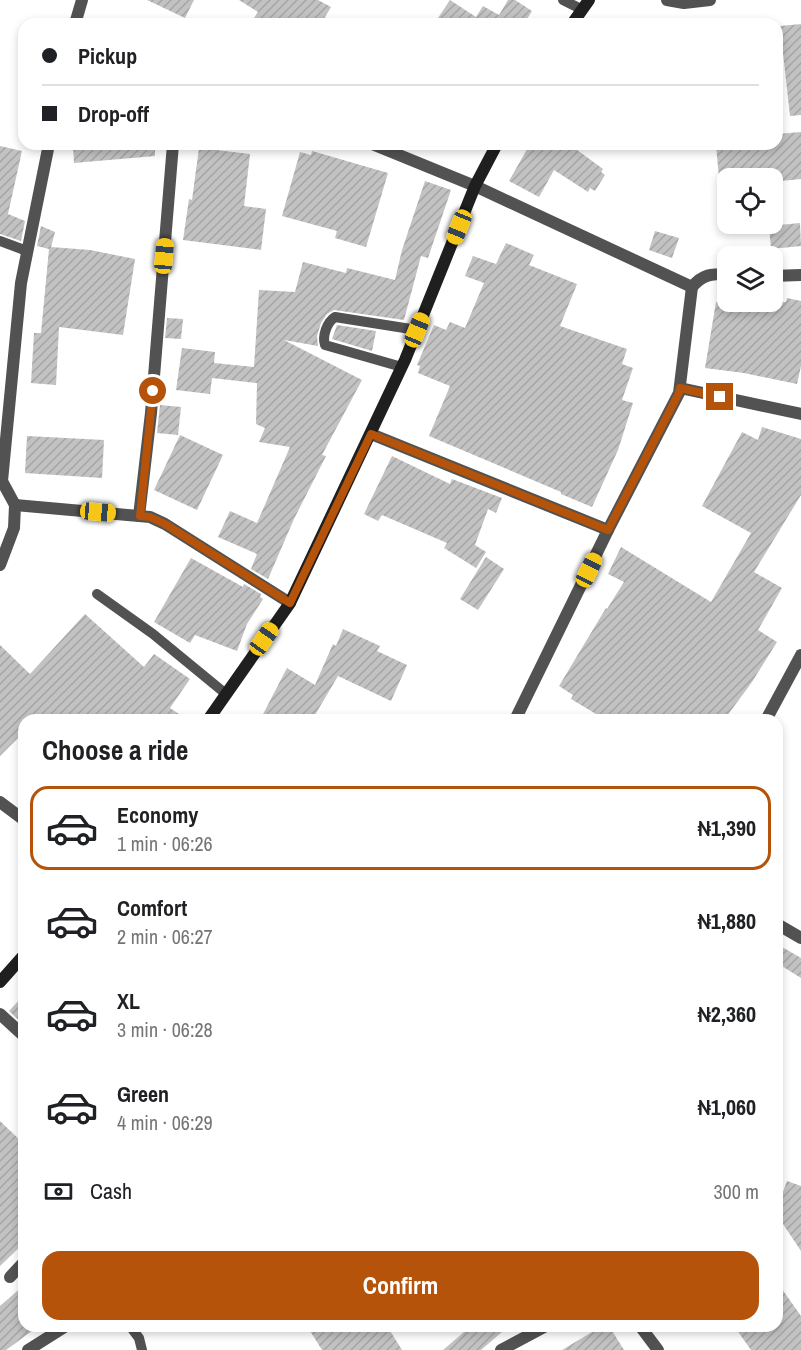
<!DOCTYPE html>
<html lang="en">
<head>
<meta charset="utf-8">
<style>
	:root { --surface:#fff; --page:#f2f2f2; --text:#202124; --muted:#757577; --line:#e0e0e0; --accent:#b45309 }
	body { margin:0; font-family:"Archivo Narrow",sans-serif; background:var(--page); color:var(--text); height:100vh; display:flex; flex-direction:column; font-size:22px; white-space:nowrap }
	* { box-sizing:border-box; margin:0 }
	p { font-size:20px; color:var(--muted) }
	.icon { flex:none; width:33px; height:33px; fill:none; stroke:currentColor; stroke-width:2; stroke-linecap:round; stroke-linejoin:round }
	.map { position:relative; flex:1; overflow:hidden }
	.details { position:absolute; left:18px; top:714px; width:765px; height:618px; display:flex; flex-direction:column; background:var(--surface); border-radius:18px; box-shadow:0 3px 9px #0003 }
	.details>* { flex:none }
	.guide { position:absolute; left:18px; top:18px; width:765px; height:132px; border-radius:18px; box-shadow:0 3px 9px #0003; display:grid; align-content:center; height:132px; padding:0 24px; background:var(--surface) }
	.tools { position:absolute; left:717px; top:168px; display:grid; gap:12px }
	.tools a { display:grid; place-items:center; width:66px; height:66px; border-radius:12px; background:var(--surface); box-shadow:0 3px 9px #0003; font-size:30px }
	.end { position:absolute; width:27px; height:27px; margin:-14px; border:8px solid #b45309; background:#fff; box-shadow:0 0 0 3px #fff }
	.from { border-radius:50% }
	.car { position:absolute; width:18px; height:36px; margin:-18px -9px; border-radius:8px; box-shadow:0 0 4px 2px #0007; background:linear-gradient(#f5c518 24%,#345 0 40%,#f5c518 0 76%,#345 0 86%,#f5c518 0) }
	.guide b { display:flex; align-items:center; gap:21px; height:57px; font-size:22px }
	.guide b+b { border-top:2px solid var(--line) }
	.guide i { width:15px; height:15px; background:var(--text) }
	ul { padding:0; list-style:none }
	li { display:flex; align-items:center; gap:18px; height:84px; margin:0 12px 9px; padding:0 12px; border:3px solid transparent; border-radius:18px }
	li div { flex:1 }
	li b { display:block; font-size:22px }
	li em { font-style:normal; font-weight:700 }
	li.selected { border-color:var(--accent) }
	li>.icon { width:54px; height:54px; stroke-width:1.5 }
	h2 { padding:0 24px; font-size:27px; line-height:72px }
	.pay { display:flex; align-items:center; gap:15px; height:66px; padding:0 24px; font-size:22px }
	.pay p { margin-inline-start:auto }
	.action { display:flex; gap:12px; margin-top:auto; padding:12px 24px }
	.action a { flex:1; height:69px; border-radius:18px; background:var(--accent); color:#fff; font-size:24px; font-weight:700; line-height:69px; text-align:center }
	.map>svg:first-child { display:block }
	.building { fill:url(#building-hatch) }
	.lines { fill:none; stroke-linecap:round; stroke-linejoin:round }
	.lane { stroke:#525252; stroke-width:10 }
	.street { stroke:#525252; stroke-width:12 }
	.secondary { stroke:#1f1f1f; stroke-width:12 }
	.route { stroke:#b45309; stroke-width:8 }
</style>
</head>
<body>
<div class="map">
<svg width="801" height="1350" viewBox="0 0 801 1350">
	<defs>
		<pattern id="building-hatch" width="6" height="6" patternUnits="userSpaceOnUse" patternTransform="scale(1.5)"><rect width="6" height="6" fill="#c2c2c2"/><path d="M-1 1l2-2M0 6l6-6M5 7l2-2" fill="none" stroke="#a5a5a5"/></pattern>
	</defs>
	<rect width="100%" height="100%" fill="#fff"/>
	<g class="building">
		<path d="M147 0H194L185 18Z"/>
		<path d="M239 0H318L331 7 321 24H250L258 12Z"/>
		<path d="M450 0 476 17 483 6 499 15 508 0H515L532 11 524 24H434Z"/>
		<path d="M801 24V115L790 116 780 26Z"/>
		<path d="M801 132V179L772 182V178L719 177 716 146 777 144V134Z"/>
		<path d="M73 144H155V156L74 163Z"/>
		<path d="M530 144H569L603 169 601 172 605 175 595 191 590 188 588 192 554 170 539 197 509 181Z"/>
		<path d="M0 146 22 151 8 214 25 221 21 241 0 234Z"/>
		<path d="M199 148 250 154 244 206 266 209 261 250 183 240 189 199 192 200Z"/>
		<path d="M312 151 388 173 366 247 335 238 337 231 282 216 300 152 311 155Z"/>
		<path d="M425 181 451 190 428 258 421 256 404 320 334 310 327 314 321 323 317 336 318 346 284 340 362 380 322 455 326 456 294 519 268 579 251 569 257 554 218 537 230 511 257 523 290 447 259 442 265 428 256 424 257 383 212 378 210 394 176 390 182 348 215 352 214 363 254 367 259 290 295 292 303 262 346 273 347 268 395 280 402 250Z"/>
		<path d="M800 223 801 246 771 249 769 226Z"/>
		<path d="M41 226 55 232 51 247 90 250 135 259 123 335 59 327 56 385 31 383 34 333H41L49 249 37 246Z"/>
		<path d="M655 231 679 238 672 258 649 250Z"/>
		<path d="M506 243 534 255 529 265 577 284 560 326 627 349 622 364 633 368 622 400 633 403 618 450 592 507 561 494V492L429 436 450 386 418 373 420 366 417 365 434 325 446 330 450 322 465 328 484 283 465 276 473 256 496 264Z"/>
		<path d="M787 298 801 301V366L797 384 744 373 705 368 716 302H786Z"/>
		<path d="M167 318 183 319 181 339 165 338Z"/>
		<path d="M337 325 376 331 372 351 332 339Z"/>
		<path d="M160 405 181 407 178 435 157 433Z"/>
		<path d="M762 427 801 439V495L754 572 782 588 758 630 777 642 752 682 724 720H606L571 699 573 695 559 686 606 608 607 609 624 582 608 574 621 547 711 602 751 533 702 506 742 432 758 440Z"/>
		<path d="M180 435 223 455 197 510 154 490Z"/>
		<path d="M27 436 104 440 102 478 25 473Z"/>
		<path d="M392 456 450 484 452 479 502 498 496 513 488 509 475 545 486 552 476 568 444 548 447 543 382 515 378 521 364 514Z"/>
		<path d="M486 557 504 569 478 610 460 599Z"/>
		<path d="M191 558 243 587 244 584 261 594 260 597 263 599 247 624 237 651 195 635 190 643 154 622Z"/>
		<path d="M85 614 144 667 154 654 190 679 170 708 188 720H24V732L0 756V645L30 674Z"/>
		<path d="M343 629 380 646 377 651 407 665 391 701 338 676 312 720H260L287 668 315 685 333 644 336 646Z"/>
		<path d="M777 944 801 958V978L777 963Z"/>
		<path d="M24 995V1023L23 1024 9 1011Z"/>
		<path d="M0 1121 24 1144V1243L0 1266Z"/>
		<path d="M787 1181 801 1186V1251L783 1224 777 1222V1198L780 1200Z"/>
		<path d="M777 1282 801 1316V1350H751L734 1326H777Z"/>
		<path d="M24 1285V1326H28L32 1331 6 1350H0V1306Z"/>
		<path d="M307 1326H387L402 1350H322Z"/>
		<path d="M471 1326H509L481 1350H443Z"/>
		<path d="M602 1326H609L624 1350H562Z"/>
	</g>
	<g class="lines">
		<g class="lane">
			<path d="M563 0 581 9"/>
			<path d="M0 241 27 251"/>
			<path d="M402 367 325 345C322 336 327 322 335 317L417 330"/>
			<path d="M97 594 153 634 226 694"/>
			<path d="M130 1326 139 1338 142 1350"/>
		</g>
		<g class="street">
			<path d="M667 0 684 3 710 0"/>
			<path d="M75 24 82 0"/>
			<path d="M372 144 475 186 692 287"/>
			<path d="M772 276 801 275"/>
			<path d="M680 388 801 414"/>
			<path d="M371 434 608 530"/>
			<path d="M15 505 150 517 165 524 290 603"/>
			<path d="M139 516 151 413 173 144"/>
			<path d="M0 565 14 528 15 505 2 481 21 283 49 144"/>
			<path d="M515 720 608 530 679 393 692 287C703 274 711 274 728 274"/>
			<path d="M766 720 801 655"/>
			<path d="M0 802 24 820"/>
			<path d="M777 924 801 938"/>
			<path d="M0 1014 24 1036"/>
			<path d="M10 1277 24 1262"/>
			<path d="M640 1326 658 1350"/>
			<path d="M28 1350 66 1326"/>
			<path d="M501 1350 546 1326"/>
		</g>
		<g class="secondary">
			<path d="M572 24 589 0"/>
			<path d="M208 720 290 603 405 360 475 186 497 144"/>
			<path d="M0 982 24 955"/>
		</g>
	</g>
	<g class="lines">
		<path class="route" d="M153 391 140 516 150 517 165 524 290 603 371 434 608 530 679 393 680 388 720 397"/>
	</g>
</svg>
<div class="tools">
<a><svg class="icon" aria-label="locate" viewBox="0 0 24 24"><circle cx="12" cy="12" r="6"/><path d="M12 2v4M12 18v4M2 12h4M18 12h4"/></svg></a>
<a><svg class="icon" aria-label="layers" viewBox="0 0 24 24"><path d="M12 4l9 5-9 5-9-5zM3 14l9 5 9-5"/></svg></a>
</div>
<i class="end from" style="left:153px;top:391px"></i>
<i class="end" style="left:720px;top:397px"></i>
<i class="car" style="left:459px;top:227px;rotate:202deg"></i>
<i class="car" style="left:164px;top:256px;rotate:5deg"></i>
<i class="car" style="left:417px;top:330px;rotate:22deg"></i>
<i class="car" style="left:98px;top:512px;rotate:95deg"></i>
<i class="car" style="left:589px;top:570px;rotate:26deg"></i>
<i class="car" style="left:264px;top:639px;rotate:35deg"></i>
<div class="guide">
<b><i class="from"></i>Pickup</b>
<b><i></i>Drop-off</b>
</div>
<section class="details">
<h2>Choose a ride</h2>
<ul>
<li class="selected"><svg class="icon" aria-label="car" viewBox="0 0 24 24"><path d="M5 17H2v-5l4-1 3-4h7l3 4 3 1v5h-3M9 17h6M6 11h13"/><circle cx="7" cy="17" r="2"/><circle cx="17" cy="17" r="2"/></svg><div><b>Economy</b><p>1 min · 06:26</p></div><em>₦1,390</em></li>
<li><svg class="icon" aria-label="car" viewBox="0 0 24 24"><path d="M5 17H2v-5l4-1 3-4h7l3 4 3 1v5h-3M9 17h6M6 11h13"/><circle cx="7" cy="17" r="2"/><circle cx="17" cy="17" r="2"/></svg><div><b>Comfort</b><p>2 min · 06:27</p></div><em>₦1,880</em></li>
<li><svg class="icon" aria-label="car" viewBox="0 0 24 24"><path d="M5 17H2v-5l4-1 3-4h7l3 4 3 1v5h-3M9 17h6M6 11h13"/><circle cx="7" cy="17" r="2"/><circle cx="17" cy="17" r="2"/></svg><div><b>XL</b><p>3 min · 06:28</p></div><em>₦2,360</em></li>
<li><svg class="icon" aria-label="car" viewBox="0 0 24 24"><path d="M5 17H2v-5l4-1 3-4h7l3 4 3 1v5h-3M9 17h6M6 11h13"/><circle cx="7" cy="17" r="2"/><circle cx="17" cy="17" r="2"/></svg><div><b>Green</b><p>4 min · 06:29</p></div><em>₦1,060</em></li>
</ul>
<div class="pay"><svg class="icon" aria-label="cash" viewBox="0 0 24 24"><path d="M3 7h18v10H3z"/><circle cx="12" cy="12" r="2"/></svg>Cash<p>300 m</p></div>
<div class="action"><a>Confirm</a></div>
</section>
</div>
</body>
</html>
